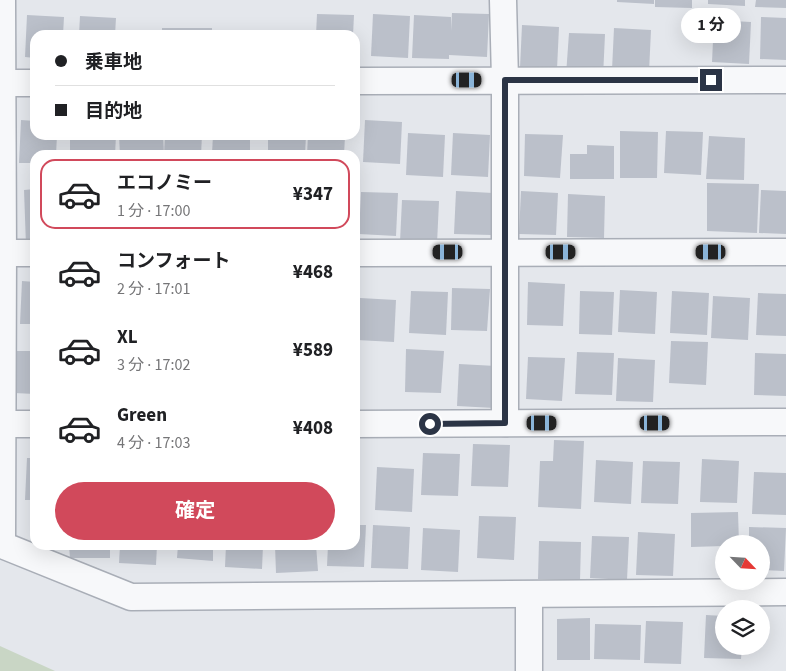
<!DOCTYPE html>
<html lang="ja">
<head>
<meta charset="utf-8">
<style>
	:root { --surface:#fff; --page:#f6f6f6; --text:#202124; --muted:#757577; --line:#e0e0e0; --accent:#d1495b }
	body { margin:0; font-family:"Source Sans 3","Noto Sans JP",sans-serif; background:var(--page); color:var(--text); height:100vh; display:flex; flex-direction:column; font-size:19px; white-space:nowrap }
	* { box-sizing:border-box; margin:0 }
	p { font-size:16px; color:var(--muted) }
	.icon { flex:none; width:28px; height:28px; fill:none; stroke:currentColor; stroke-width:2; stroke-linecap:round; stroke-linejoin:round }
	.map { position:relative; flex:1; overflow:hidden }
	.details { position:absolute; left:30px; top:150px; width:330px; height:400px; display:flex; flex-direction:column; background:var(--surface); border-radius:15px; box-shadow:0 5px 20px #0002 }
	.details>* { flex:none }
	.banner { position:absolute; left:30px; top:30px; width:330px; height:110px; border-radius:15px; box-shadow:0 5px 20px #0002; display:grid; align-content:center; height:110px; padding:0 25px; background:var(--surface) }
	.needle { width:32px; rotate:115deg }
	.fabs { position:absolute; left:715px; top:535px; display:grid; gap:10px }
	.fabs a { display:grid; place-items:center; width:55px; height:55px; border-radius:50%; background:var(--surface); box-shadow:0 5px 20px #0002; font-size:25px }
	.end { position:absolute; width:22px; height:22px; margin:-11px; border:6px solid #2b3445; background:#fff; box-shadow:0 0 0 2px #fff }
	.from { border-radius:50% }
	.bubble { position:absolute; height:35px; border-radius:18px; background:var(--surface); box-shadow:0 5px 20px #0002; font-size:16px; font-weight:700; line-height:35px; text-align:center }
	.car { position:absolute; width:15px; height:30px; margin:-15px -8px; border-radius:6px; box-shadow:0 0 4px 1px #0007; background:linear-gradient(#222 24%,#8ab4d8 0 40%,#222 0 76%,#8ab4d8 0 86%,#222 0) }
	.banner b { display:flex; align-items:center; gap:18px; height:48px; font-size:19px }
	.banner b+b { border-top:1px solid var(--line) }
	.banner i { width:12px; height:12px; background:var(--text) }
	ul { padding:9px 0 0; list-style:none }
	li { display:flex; align-items:center; gap:15px; height:70px; margin:0 10px 8px; padding:0 15px; border:2px solid transparent; border-radius:15px }
	li div { flex:1 }
	li b { display:block; font-size:19px }
	li em { font-style:normal; font-weight:700 }
	li.on { border-color:var(--accent) }
	li>.icon { width:45px; height:45px; stroke-width:1.5 }
	.button { display:flex; gap:10px; margin-top:auto; padding:10px 25px }
	.button a { flex:1; height:58px; border-radius:30px; background:var(--accent); color:#fff; font-size:20px; font-weight:700; line-height:58px; text-align:center }
	.map>svg:first-child { display:block }
	.green { fill:#c9d6c5 }
	.building { fill:#bbc0ca }
	.lines { fill:none; stroke-linecap:round; stroke-linejoin:round }
	.minor-casing { stroke:#a9aeb7; stroke-width:29 }
	.minor { stroke:#f7f8fa; stroke-width:26 }
	.route { stroke:#2b3445; stroke-width:6 }
</style>
</head>
<body>
<div class="map">
<svg width="786" height="671" viewBox="0 0 786 671">
	<rect width="100%" height="100%" fill="#e4e7ec"/>
	<path class="green" d="M0 646 55 671H0Z"/>
	<g class="building">
		<path d="M617 0H654V4L617 2Z"/>
		<path d="M655 0H692V8L655 7Z"/>
		<path d="M708 0H745V6L708 4Z"/>
		<path d="M756 0H786V8L755 7Z"/>
		<path d="M452 13 489 14 487 57 449 55V59L412 58 414 15 451 17V31Z"/>
		<path d="M317 14 354 15 353 35H316Z"/>
		<path d="M373 14 410 16 408 58 371 56Z"/>
		<path d="M27 15 64 17 63 35H35V58L25 57Z"/>
		<path d="M80 16 116 18 115 35H79Z"/>
		<path d="M761 17 786 18V60L760 59Z"/>
		<path d="M714 20 751 22 749 64 712 62Z"/>
		<path d="M522 25 559 27 557 69 520 68Z"/>
		<rect x="162" y="28" width="50" height="7"/>
		<path d="M614 28 651 30 649 72 612 70Z"/>
		<path d="M569 33 605 34 603 77 566 75Z"/>
		<path d="M21 120 35 121V135H57L56 155H35V163H19Z"/>
		<path d="M365 120 402 122 400 164 363 162Z"/>
		<path d="M620 131 658 132 657 178H620Z"/>
		<path d="M666 131 703 132 701 175 664 173Z"/>
		<path d="M408 133 445 135 443 177 406 175Z"/>
		<path d="M453 133 490 135 488 177 451 175Z"/>
		<path d="M525 134 563 135 560 178 524 176Z"/>
		<path d="M70 135H116L115 155H70Z"/>
		<path d="M119 135H163L164 155H120Z"/>
		<path d="M165 135H202L201 155H164Z"/>
		<path d="M213 135H250V155L212 154Z"/>
		<path d="M268 135H306L305 155H268Z"/>
		<path d="M308 135 345 136 344 155H307Z"/>
		<path d="M709 136 745 138 744 180 706 179Z"/>
		<path d="M587 145 614 146V179H570V154H587Z"/>
		<path d="M707 183 759 184 757 233 707 231Z"/>
		<path d="M35 189V245H26L24 190Z"/>
		<path d="M761 190 786 191V234L759 233Z"/>
		<path d="M456 191 493 193 491 235 454 234Z"/>
		<path d="M521 191 558 193 556 235 519 234Z"/>
		<path d="M361 192 398 193 396 236 359 234Z"/>
		<path d="M568 194 605 196 604 238 567 237Z"/>
		<path d="M402 200 439 201 437 244 400 242Z"/>
		<path d="M22 281 35 282V324H20Z"/>
		<path d="M528 282 565 284 563 326 527 325Z"/>
		<path d="M452 288 490 289 487 331 451 330Z"/>
		<path d="M620 290 657 292 655 334 618 332Z"/>
		<path d="M411 291 448 292 446 335 409 333Z"/>
		<path d="M580 291 614 292 612 335 579 334Z"/>
		<path d="M672 291 709 293 707 335 670 333Z"/>
		<path d="M758 293 786 294V336L756 335Z"/>
		<path d="M713 296 750 298 748 340 711 338Z"/>
		<path d="M360 298 396 300 394 342 357 340Z"/>
		<path d="M671 341 708 342 706 385 669 383Z"/>
		<path d="M406 349 444 351 441 393 405 392Z"/>
		<path d="M16 351H35V394L14 393Z"/>
		<path d="M577 352 614 353 612 395 575 394Z"/>
		<path d="M755 353 786 354V396L754 395Z"/>
		<path d="M528 357 565 358 562 401 526 399Z"/>
		<path d="M618 358 655 360 653 402 616 401Z"/>
		<path d="M459 364 496 366 494 408 457 406Z"/>
		<path d="M554 440 584 441 581 509 538 507 540 461H553Z"/>
		<path d="M473 444 510 445 508 487 471 486Z"/>
		<path d="M423 453 460 454 458 496 421 495Z"/>
		<path d="M27 458H35V500H25Z"/>
		<path d="M702 459 739 461 737 503 700 502Z"/>
		<path d="M596 460 633 462 631 504 594 502Z"/>
		<path d="M643 461 680 462 678 504 641 503Z"/>
		<path d="M377 467 414 469 412 512 375 510Z"/>
		<path d="M754 472 786 473V515L752 514Z"/>
		<path d="M738 512 739 544H724V546L691 547V513Z"/>
		<path d="M479 516 516 517 514 560 477 558Z"/>
		<path d="M355 525H366L364 567 327 566 328 545H355Z"/>
		<path d="M373 525 410 527 408 569 371 568Z"/>
		<path d="M749 527 786 528 784 571 761 570V544H749Z"/>
		<path d="M423 528 460 530 458 572 421 570Z"/>
		<path d="M638 532 675 534 673 576 636 575Z"/>
		<path d="M592 536 629 537 627 580 590 578Z"/>
		<path d="M539 541 581 542 580 580 538 579Z"/>
		<path d="M69 545H110V558H70Z"/>
		<path d="M120 545H157L156 565 119 563Z"/>
		<path d="M178 545H213V561L177 558Z"/>
		<path d="M226 545H263L262 569 225 567Z"/>
		<path d="M275 545H316L318 571 276 573Z"/>
		<path d="M706 615 724 616V646H742L741 659 704 658Z"/>
		<path d="M590 618V660H557V619Z"/>
		<path d="M646 621 683 622 681 664 644 663Z"/>
		<path d="M595 624 641 625 640 660 594 659Z"/>
	</g>
	<g class="lines">
		<defs>
			<g id="minor">
				<path d="M2 0 3 253H35"/>
				<path d="M503 0 505 80V423"/>
				<path d="M355 81 786 80"/>
				<path d="M0 83H35"/>
				<path d="M0 253H3L2 545 131 597 786 592"/>
				<path d="M355 253 786 252"/>
				<path d="M4 424H35"/>
				<path d="M355 424 786 422"/>
				<path d="M529 595V671"/>
			</g>
		</defs>
		<use href="#minor" class="minor-casing"/>
		<use href="#minor" class="minor"/>
	</g>
	<g class="lines">
		<path class="route" d="M430 424 505 423V80H711"/>
	</g>
</svg>
<div class="fabs">
<a><svg class="needle" viewBox="-14 -14 28 28"><path d="M0-13l5 13h-10z" fill="#e53935"/><path d="M0 13l5-13h-10z" fill="#757577"/></svg></a>
<a><svg class="icon" aria-label="layers" viewBox="0 0 24 24"><path d="M12 4l9 5-9 5-9-5zM3 14l9 5 9-5"/></svg></a>
</div>
<i class="end from" style="left:430px;top:424px"></i>
<i class="end" style="left:711px;top:80px"></i>
<div class="bubble" style="left:681px;top:8px;width:60px">1 分</div>
<i class="car" style="left:467px;top:80px;rotate:90deg"></i>
<i class="car" style="left:448px;top:252px;rotate:270deg"></i>
<i class="car" style="left:561px;top:252px;rotate:90deg"></i>
<i class="car" style="left:711px;top:252px;rotate:270deg"></i>
<i class="car" style="left:542px;top:423px;rotate:90deg"></i>
<i class="car" style="left:655px;top:423px;rotate:90deg"></i>
<div class="banner">
<b><i class="from"></i>乗車地</b>
<b><i></i>目的地</b>
</div>
<section class="details">
<ul>
<li class="on"><svg class="icon" aria-label="car" viewBox="0 0 24 24"><path d="M5 17H2v-5l4-1 3-4h7l3 4 3 1v5h-3M9 17h6M6 11h13"/><circle cx="7" cy="17" r="2"/><circle cx="17" cy="17" r="2"/></svg><div><b>エコノミー</b><p>1 分 · 17:00</p></div><em>¥347</em></li>
<li><svg class="icon" aria-label="car" viewBox="0 0 24 24"><path d="M5 17H2v-5l4-1 3-4h7l3 4 3 1v5h-3M9 17h6M6 11h13"/><circle cx="7" cy="17" r="2"/><circle cx="17" cy="17" r="2"/></svg><div><b>コンフォート</b><p>2 分 · 17:01</p></div><em>¥468</em></li>
<li><svg class="icon" aria-label="car" viewBox="0 0 24 24"><path d="M5 17H2v-5l4-1 3-4h7l3 4 3 1v5h-3M9 17h6M6 11h13"/><circle cx="7" cy="17" r="2"/><circle cx="17" cy="17" r="2"/></svg><div><b>XL</b><p>3 分 · 17:02</p></div><em>¥589</em></li>
<li><svg class="icon" aria-label="car" viewBox="0 0 24 24"><path d="M5 17H2v-5l4-1 3-4h7l3 4 3 1v5h-3M9 17h6M6 11h13"/><circle cx="7" cy="17" r="2"/><circle cx="17" cy="17" r="2"/></svg><div><b>Green</b><p>4 分 · 17:03</p></div><em>¥408</em></li>
</ul>
<div class="button"><a>確定</a></div>
</section>
</div>
</body>
</html>
